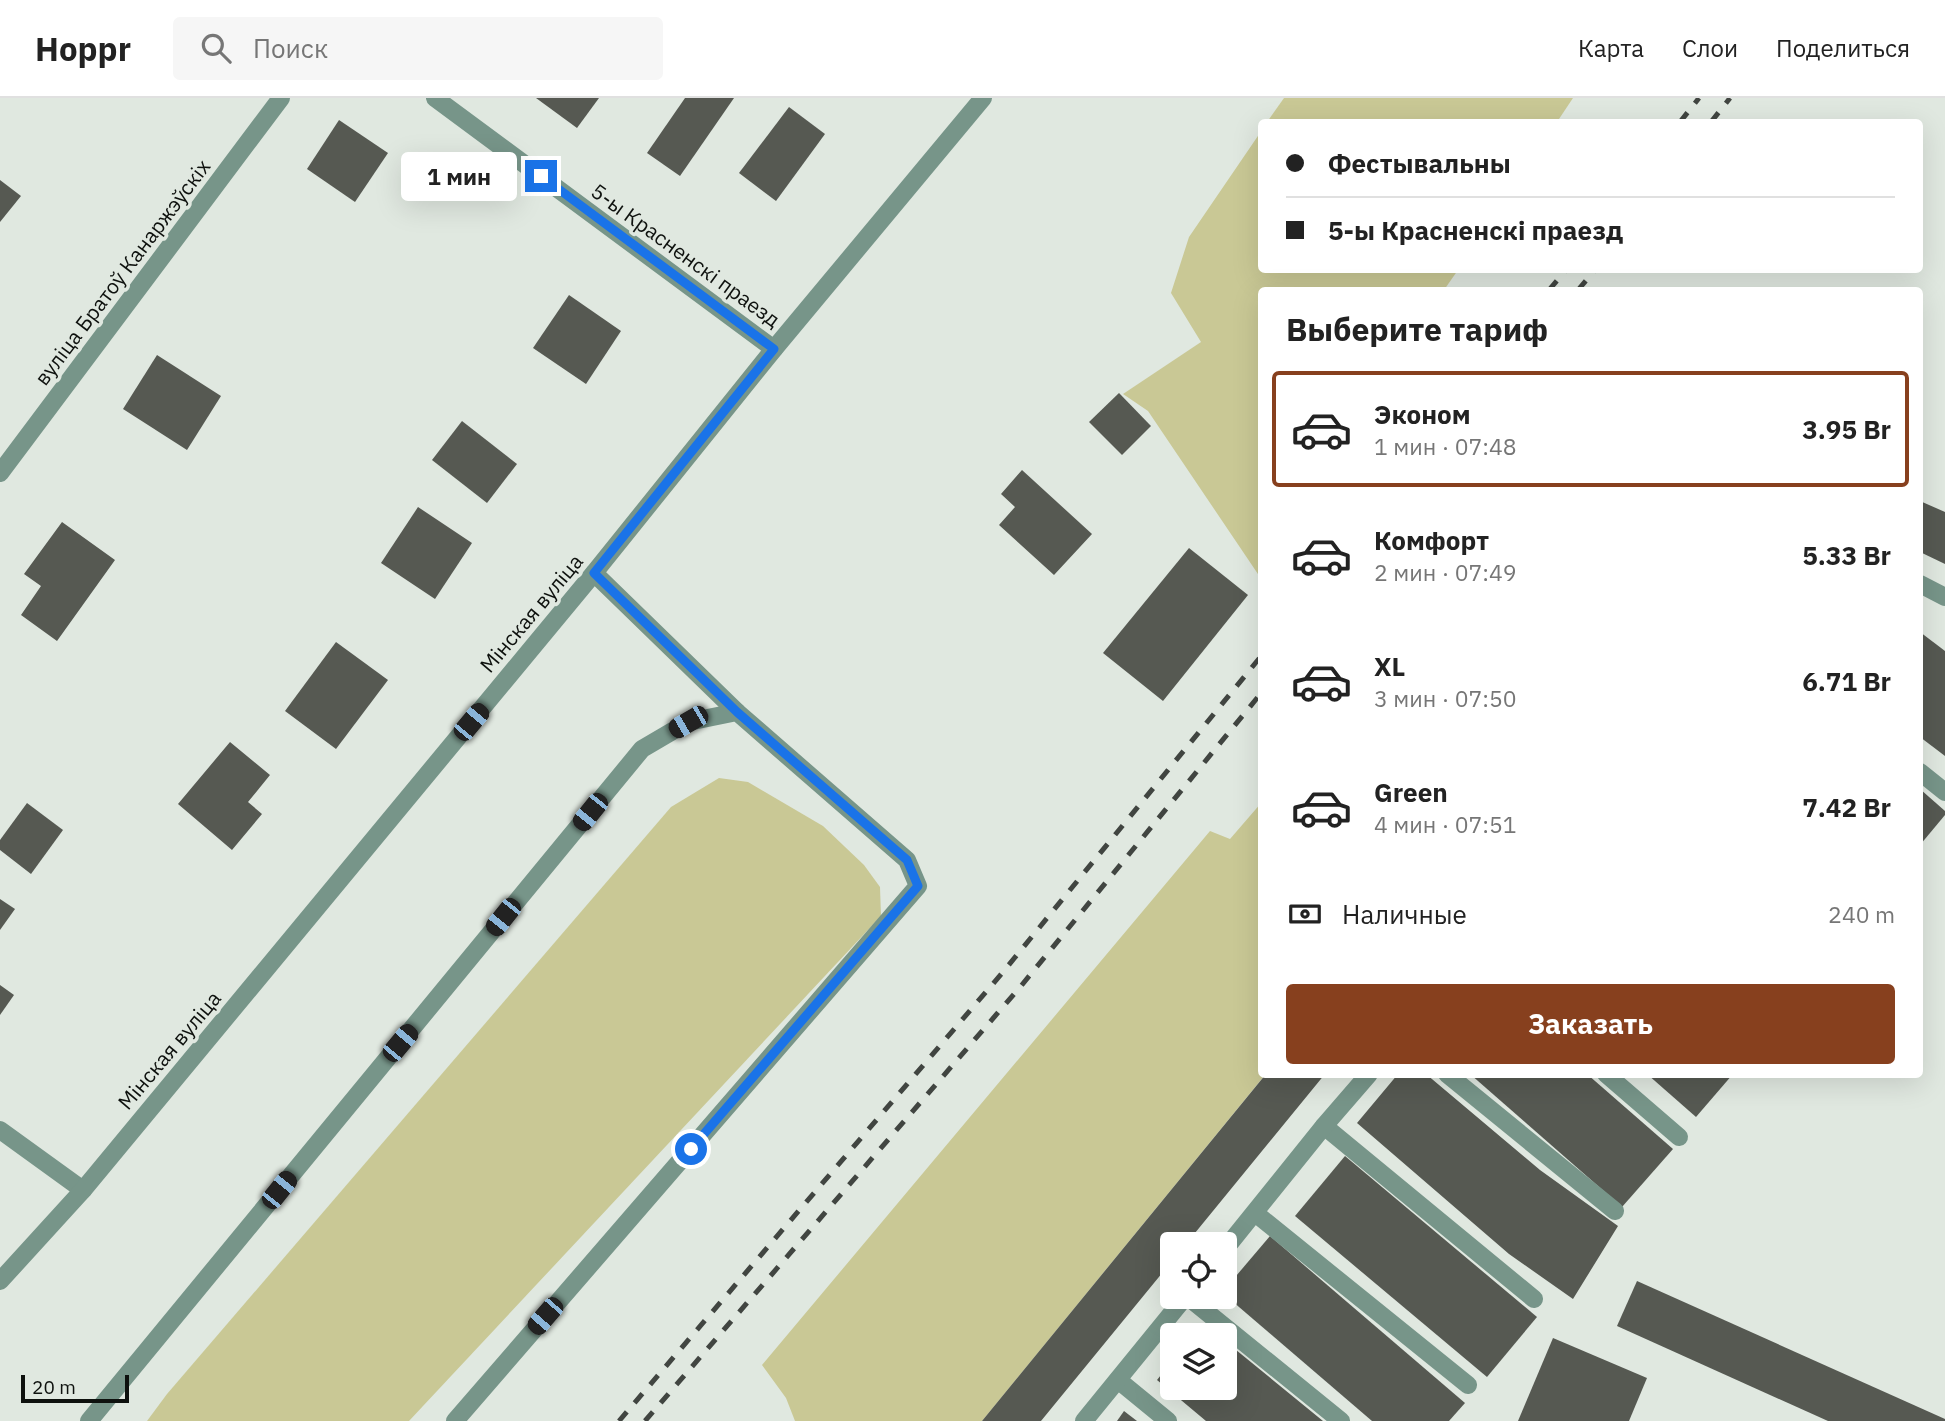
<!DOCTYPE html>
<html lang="ru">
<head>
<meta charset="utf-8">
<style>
	:root { --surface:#fff; --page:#f6f6f6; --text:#222; --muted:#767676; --line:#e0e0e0; --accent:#87401e }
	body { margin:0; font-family:"IBM Plex Sans",sans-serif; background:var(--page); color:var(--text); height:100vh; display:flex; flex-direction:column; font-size:26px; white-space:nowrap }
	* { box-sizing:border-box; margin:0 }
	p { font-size:23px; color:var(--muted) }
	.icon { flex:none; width:38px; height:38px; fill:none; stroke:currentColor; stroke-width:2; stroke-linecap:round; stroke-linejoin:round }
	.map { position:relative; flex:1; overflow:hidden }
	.details { position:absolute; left:1258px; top:189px; width:665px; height:791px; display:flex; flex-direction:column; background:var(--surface); border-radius:7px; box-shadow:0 7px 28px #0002 }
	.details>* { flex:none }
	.top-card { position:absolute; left:1258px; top:21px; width:665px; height:154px; border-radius:7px; box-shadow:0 7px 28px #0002; display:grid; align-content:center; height:154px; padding:0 28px; background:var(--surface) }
	.controls { position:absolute; left:1160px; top:1134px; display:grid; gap:14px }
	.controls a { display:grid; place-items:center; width:77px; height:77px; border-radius:7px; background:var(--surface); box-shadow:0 7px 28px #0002; font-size:35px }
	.scale { position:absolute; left:21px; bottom:18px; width:108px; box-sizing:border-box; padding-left:7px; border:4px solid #0e110e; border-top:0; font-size:19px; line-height:24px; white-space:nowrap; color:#0e110e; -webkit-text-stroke:5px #e0e8e0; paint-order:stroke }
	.end { position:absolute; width:32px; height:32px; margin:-16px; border:9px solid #1a73e8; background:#fff; box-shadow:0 0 0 4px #fff }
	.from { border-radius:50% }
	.bubble { position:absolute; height:49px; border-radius:7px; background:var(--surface); box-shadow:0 7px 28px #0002; font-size:23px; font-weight:700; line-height:49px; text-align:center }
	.car { position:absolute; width:21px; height:42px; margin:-21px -10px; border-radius:9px; box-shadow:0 0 5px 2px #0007; background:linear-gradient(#222 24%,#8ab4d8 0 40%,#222 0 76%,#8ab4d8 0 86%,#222 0) }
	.top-card b { display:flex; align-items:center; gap:24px; height:66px; font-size:26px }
	.top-card b+b { border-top:2px solid var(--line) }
	.top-card i { width:18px; height:18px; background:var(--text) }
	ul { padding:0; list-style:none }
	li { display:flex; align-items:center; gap:21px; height:116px; margin:0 14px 10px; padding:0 14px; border:4px solid transparent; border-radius:7px }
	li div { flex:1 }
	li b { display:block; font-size:26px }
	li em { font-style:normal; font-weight:700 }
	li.on { border-color:var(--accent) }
	li>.icon { width:63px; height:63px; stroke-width:1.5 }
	h2 { padding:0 28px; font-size:32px; line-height:84px }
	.pay { display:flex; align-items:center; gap:18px; height:77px; padding:0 28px; font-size:26px }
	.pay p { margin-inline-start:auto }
	.button { display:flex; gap:14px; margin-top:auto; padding:14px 28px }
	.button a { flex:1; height:80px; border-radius:7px; background:var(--accent); color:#fff; font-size:28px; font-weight:700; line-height:80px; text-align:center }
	header { display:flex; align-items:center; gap:42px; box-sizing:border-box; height:98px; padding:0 35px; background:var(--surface); border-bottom:2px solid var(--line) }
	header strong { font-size:33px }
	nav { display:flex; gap:38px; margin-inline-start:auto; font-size:24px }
	.search { width:490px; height:63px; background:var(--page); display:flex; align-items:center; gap:18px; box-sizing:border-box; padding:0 24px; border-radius:7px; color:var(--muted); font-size:26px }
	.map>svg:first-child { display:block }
	.green { fill:#c9c895 }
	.building { fill:#565952 }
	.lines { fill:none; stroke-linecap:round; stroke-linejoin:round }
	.service { stroke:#779589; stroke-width:18 }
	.minor { stroke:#779589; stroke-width:18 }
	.rail { stroke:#414541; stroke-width:5; stroke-dasharray:12 12; stroke-linecap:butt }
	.route { stroke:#1a73e8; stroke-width:9 }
	.labels { text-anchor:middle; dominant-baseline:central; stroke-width:7; stroke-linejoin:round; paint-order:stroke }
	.street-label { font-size:21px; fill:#0e110e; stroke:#e0e8e0 }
</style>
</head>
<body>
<header>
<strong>Hoppr</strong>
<div class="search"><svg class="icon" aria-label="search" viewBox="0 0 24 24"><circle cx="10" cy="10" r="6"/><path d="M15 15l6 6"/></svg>Поиск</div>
<nav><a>Карта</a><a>Слои</a><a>Поделиться</a></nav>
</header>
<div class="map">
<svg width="1945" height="1323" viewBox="0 0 1945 1323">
	<rect width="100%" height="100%" fill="#e0e8e0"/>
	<g class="green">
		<path d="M1284 0H1573L1557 24H1267Z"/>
		<path d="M1262 32V172H1458L1444 192H1262V482L1148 313 1123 296 1201 244 1171 195 1189 139Z"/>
		<path d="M719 680 748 684 823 728 864 767 880 789 881 818 409 1323H147L167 1296 671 709Z"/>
		<path d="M1262 704V976L1265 977 982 1323H795L786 1300 762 1267 1210 733 1230 741Z"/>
	</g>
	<g class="building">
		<path d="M536 0H599L577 30Z"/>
		<path d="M685 0H734L680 78 647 55Z"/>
		<path d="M789 9 825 36 776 103 739 75Z"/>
		<path d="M339 22 388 55 355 104 307 71Z"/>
		<path d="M0 82 21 98 0 124Z"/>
		<path d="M569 197 621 233 586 286 533 250Z"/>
		<path d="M157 257 221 298 187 352 123 311Z"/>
		<path d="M1119 295 1151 328 1122 357 1089 324Z"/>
		<path d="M462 323 517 366 487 405 432 362Z"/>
		<path d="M1022 372 1092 436 1054 477 999 427 1015 409 1001 396Z"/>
		<path d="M1920 403 1945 414V466L1920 454Z"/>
		<path d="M418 409 472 445 435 501 381 465Z"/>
		<path d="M62 424 115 462 57 543 21 517 41 488 24 476Z"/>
		<path d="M1189 450 1248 497 1163 603 1103 555Z"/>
		<path d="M1920 534 1945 553V658L1920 639Z"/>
		<path d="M336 544 388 582 336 651 285 613Z"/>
		<path d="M230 644 270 677 248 704 262 716 232 752 178 706Z"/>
		<path d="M1920 691 1945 713V717L1920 747Z"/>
		<path d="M27 705 63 732 31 776 0 752V742Z"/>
		<path d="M0 801 15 811 0 832Z"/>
		<path d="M0 887 14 897 0 917Z"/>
		<path d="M1266 976H1325L1186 1146H1172V1163L1041 1323H982Z"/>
		<path d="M1398 976H1426L1540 1072 1618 1128 1573 1201 1509 1156 1357 1025Z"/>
		<path d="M1470 976H1587L1673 1051 1622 1109Z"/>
		<path d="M1647 976H1733L1696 1019Z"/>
		<path d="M1345 1058 1537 1219 1487 1279 1295 1118Z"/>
		<path d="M1270 1138 1465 1305 1449 1323H1372L1225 1197V1191Z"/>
		<path d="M1637 1183 1945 1321V1323H1828L1617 1228Z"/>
		<path d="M1203 1225 1218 1237H1193Z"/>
		<path d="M1553 1240 1647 1280 1629 1323H1518Z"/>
		<path d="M1225 1243 1323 1323H1206L1157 1282 1172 1263V1290H1225Z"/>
		<path d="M1124 1313 1137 1323H1117Z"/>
	</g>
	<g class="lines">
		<g class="service">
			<path d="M1920 486 1945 499"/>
			<path d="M1920 674 1945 694"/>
			<path d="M1447 976 1615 1113"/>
			<path d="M1606 976 1679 1039"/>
			<path d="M1324 1028 1534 1201"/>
			<path d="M1255 1115 1468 1287"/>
			<path d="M1225 1151 1324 1028 1369 976"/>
			<path d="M1188 1199 1341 1323"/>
			<path d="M1118 1282 1168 1323"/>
			<path d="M1084 1323 1185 1199"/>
		</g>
		<g class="minor">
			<path d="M435 0 774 251"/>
			<path d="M0 375 281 0"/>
			<path d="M594 475 737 614"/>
			<path d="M0 1032 83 1092"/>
			<path d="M0 1183 83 1092 594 475 774 251 983 0"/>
			<path d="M89 1323 642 651 688 624 737 614 907 762 918 788 455 1323"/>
		</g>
		<g class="rail">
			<path d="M1680 24 1699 0"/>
			<path d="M1711 24 1730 0"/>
			<path d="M1549 192 1566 172"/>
			<path d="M1578 192 1595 172"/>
			<path d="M619 1323 1003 874 1262 557"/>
			<path d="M645 1323 1021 888 1262 594"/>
		</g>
	</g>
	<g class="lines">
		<path class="route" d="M541 78 774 251 594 475 737 614 907 762 918 788 691 1051"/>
	</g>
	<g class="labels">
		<g class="street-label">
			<text transform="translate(686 157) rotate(36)">5-ы Красненскі праезд</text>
			<text transform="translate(122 174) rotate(-53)">вуліца Братоў Канаржэўскіх</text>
			<text transform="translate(531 515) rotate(-50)">Мінская вуліца</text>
			<text transform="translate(169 952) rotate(-50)">Мінская вуліца</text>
		</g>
	</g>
</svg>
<div class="controls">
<a><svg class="icon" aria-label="locate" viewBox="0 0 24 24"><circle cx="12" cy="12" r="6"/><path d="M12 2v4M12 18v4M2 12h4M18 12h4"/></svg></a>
<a><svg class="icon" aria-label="layers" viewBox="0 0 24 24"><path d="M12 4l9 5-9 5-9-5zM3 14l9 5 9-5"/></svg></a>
</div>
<div class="scale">20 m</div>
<i class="end from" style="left:691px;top:1051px"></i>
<i class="end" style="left:541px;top:78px"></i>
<div class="bubble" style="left:401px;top:54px;width:116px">1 мин</div>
<i class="car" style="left:471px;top:624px;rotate:40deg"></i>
<i class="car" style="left:688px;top:624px;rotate:240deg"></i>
<i class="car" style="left:590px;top:714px;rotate:219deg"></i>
<i class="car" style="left:503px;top:819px;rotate:219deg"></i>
<i class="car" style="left:400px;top:945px;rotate:40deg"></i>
<i class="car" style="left:279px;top:1092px;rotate:39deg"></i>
<i class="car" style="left:545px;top:1218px;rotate:221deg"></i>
<div class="top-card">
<b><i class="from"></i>Фестывальны</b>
<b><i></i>5-ы Красненскі праезд</b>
</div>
<section class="details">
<h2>Выберите тариф</h2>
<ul>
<li class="on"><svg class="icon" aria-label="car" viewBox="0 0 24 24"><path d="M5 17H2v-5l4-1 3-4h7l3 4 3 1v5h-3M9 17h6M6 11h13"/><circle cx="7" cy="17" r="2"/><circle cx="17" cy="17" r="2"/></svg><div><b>Эконом</b><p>1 мин · 07:48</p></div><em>3.95 Br</em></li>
<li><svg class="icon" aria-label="car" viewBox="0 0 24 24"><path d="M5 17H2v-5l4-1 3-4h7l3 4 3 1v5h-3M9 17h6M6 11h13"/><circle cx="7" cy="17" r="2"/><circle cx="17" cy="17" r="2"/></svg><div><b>Комфорт</b><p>2 мин · 07:49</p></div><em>5.33 Br</em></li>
<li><svg class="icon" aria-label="car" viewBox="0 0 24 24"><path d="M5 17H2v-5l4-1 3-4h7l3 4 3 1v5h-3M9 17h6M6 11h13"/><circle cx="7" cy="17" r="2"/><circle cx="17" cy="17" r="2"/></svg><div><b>XL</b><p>3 мин · 07:50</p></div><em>6.71 Br</em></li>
<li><svg class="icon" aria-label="car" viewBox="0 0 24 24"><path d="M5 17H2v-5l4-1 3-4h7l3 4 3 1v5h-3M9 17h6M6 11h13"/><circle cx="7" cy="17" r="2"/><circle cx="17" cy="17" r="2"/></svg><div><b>Green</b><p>4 мин · 07:51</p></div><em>7.42 Br</em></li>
</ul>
<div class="pay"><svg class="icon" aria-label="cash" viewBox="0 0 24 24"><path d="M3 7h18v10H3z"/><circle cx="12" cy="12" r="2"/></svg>Наличные<p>240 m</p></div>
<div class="button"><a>Заказать</a></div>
</section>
</div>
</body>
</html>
